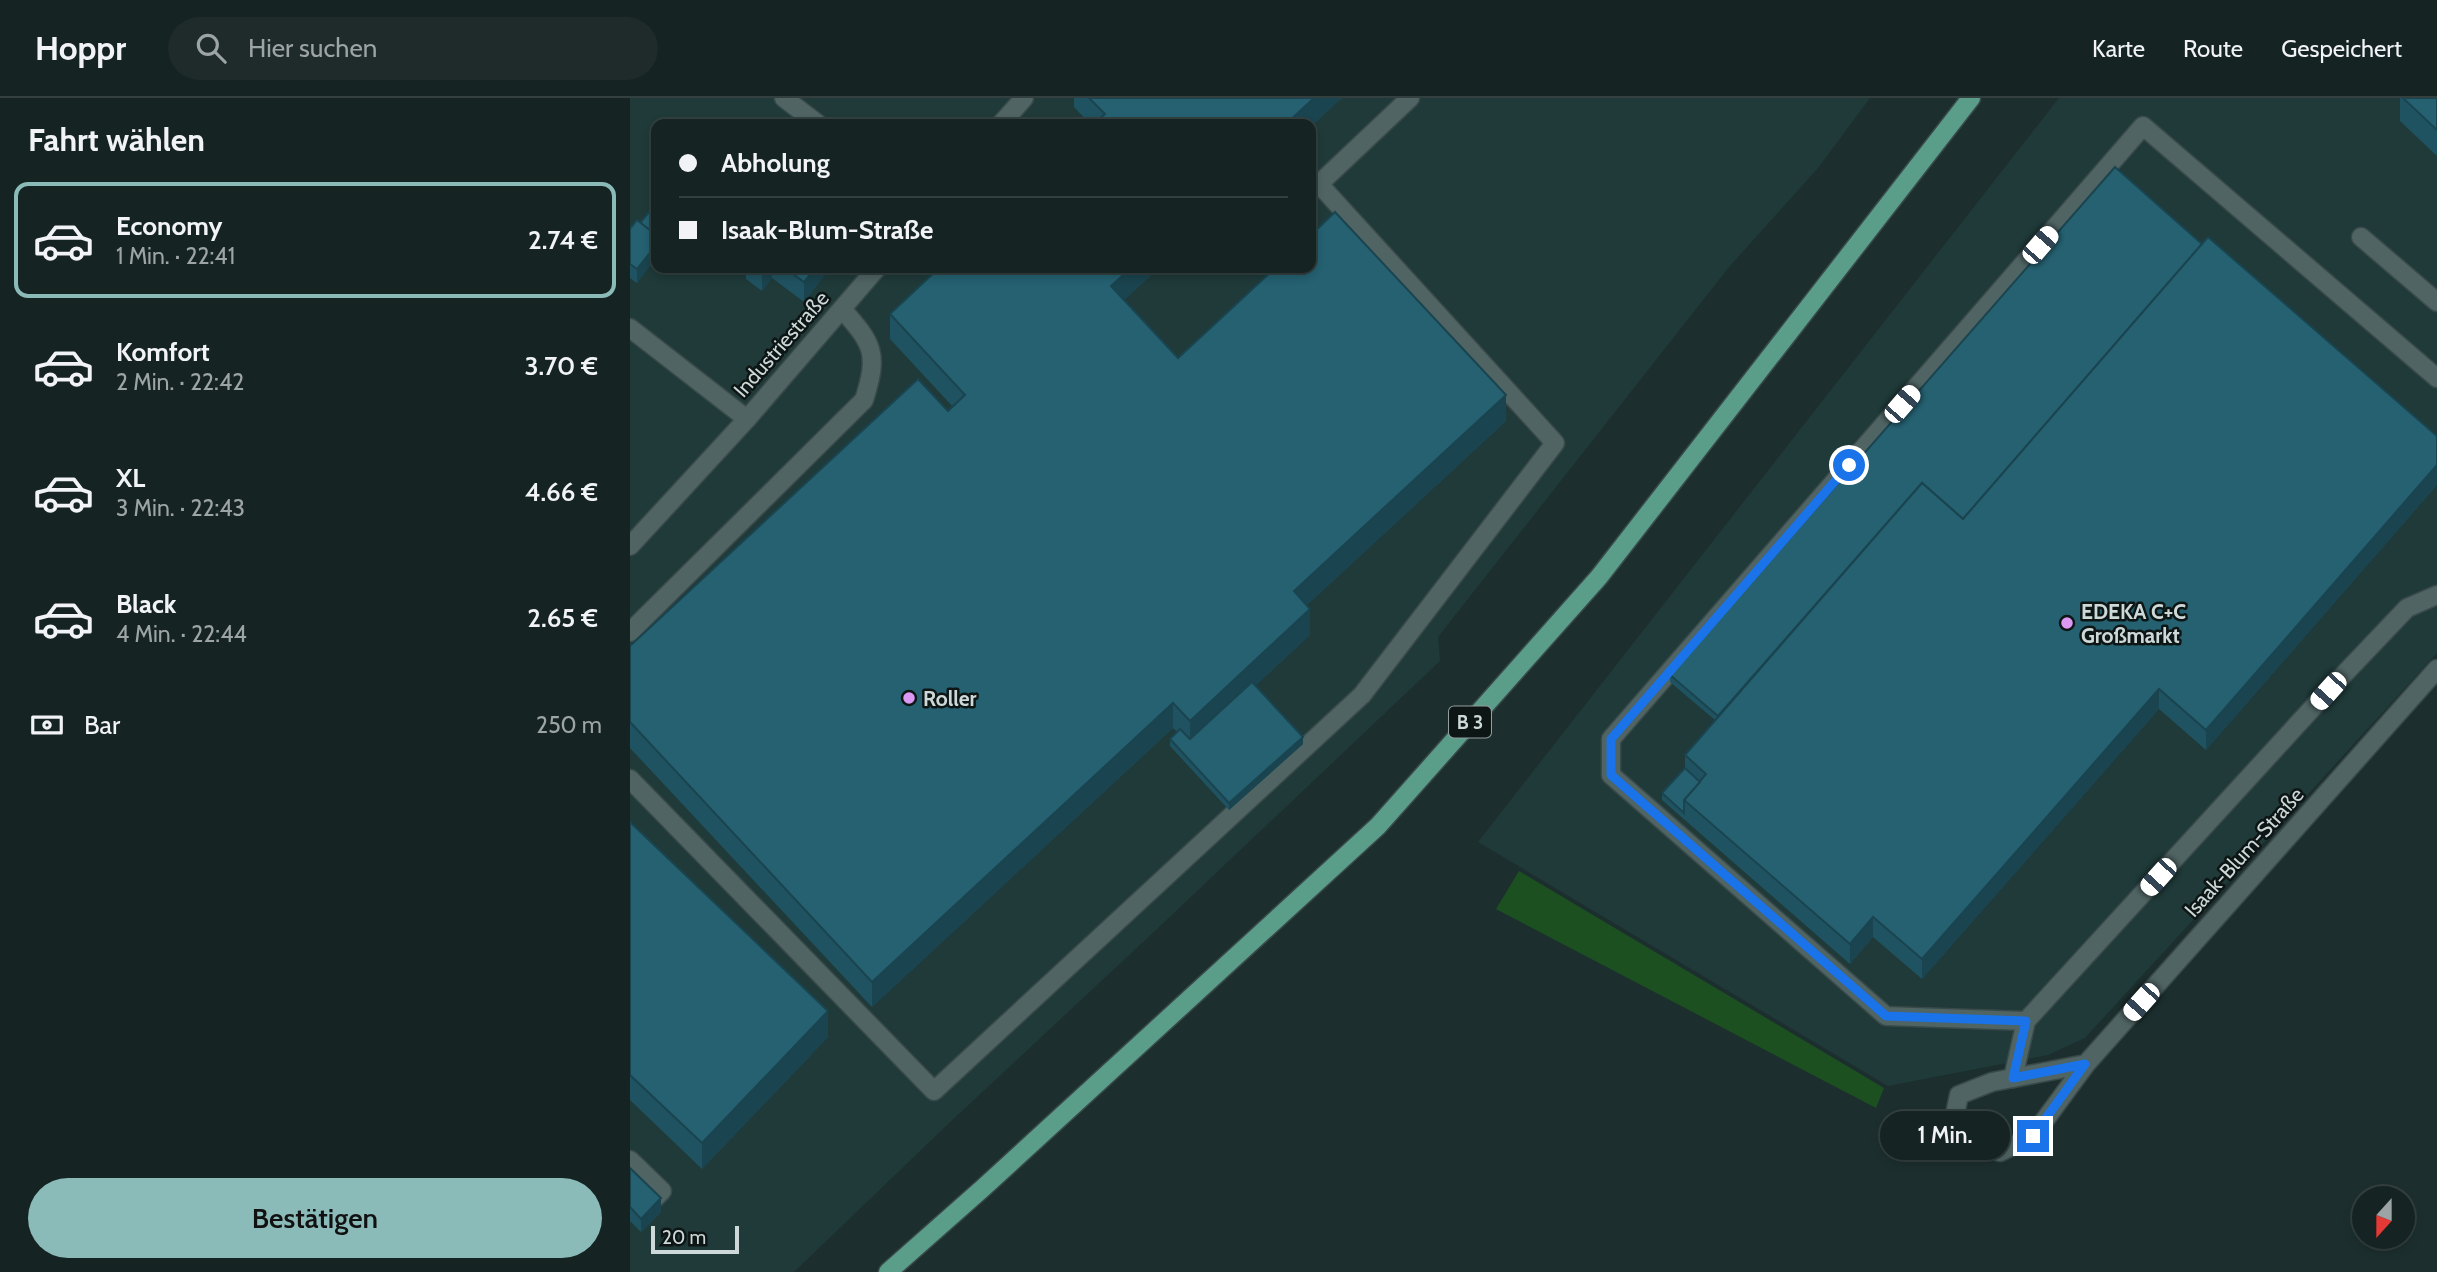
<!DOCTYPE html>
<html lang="de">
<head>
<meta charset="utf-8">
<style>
	:root { --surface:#152322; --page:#1e2b2a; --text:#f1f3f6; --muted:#9da4a5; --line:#344040; --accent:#8bbbb9 }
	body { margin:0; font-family:Cabin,sans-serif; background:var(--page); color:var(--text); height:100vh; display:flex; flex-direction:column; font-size:26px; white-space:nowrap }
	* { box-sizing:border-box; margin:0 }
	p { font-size:23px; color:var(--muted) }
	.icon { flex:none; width:38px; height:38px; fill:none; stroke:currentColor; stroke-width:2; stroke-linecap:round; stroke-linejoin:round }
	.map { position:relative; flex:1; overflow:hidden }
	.panel { display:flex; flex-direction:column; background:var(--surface); width:630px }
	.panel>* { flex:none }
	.hud { position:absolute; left:21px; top:21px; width:665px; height:154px; border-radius:14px; box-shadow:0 4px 10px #0003,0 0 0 2px var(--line); display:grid; align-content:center; height:154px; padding:0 28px; background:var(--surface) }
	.needle { width:46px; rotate:201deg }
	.tools { position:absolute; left:1722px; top:1088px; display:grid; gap:14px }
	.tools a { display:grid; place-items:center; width:63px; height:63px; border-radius:50%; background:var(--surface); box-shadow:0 4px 10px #0003,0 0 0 2px var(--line); font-size:35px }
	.scale { position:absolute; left:21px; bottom:18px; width:88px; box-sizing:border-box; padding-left:7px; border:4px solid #cdd9d8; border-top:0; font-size:19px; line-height:24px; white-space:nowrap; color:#cdd9d8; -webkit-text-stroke:5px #0d1515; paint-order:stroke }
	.end { position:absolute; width:32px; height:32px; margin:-16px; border:9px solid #1a73e8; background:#fff; box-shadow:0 0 0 4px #fff }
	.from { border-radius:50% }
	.bubble { position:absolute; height:49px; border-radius:24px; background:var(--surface); box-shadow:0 4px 10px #0003,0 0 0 2px var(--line); font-size:23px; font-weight:600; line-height:49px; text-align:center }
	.car { position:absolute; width:21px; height:42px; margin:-21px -10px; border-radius:9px; box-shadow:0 0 5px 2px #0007; background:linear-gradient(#fff 24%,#345 0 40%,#fff 0 76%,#345 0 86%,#fff 0) }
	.hud b { display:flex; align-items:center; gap:24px; height:66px; font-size:26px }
	.hud b+b { border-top:2px solid var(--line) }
	.hud i { width:18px; height:18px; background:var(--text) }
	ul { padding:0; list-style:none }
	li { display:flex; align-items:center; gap:21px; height:116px; margin:0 14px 10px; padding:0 14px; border:4px solid transparent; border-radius:14px }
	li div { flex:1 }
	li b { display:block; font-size:26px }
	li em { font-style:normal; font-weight:600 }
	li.active { border-color:var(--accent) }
	li>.icon { width:63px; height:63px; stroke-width:1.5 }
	h2 { padding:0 28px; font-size:32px; line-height:84px }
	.pay { display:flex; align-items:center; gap:18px; height:77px; padding:0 28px; font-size:26px }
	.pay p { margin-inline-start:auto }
	.button { display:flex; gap:14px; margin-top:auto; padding:14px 28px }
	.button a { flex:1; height:80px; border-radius:42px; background:var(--accent); color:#111; font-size:28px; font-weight:600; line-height:80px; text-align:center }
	header { display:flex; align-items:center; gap:42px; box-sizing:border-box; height:98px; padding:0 35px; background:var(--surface); border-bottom:2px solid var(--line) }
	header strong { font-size:33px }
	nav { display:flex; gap:38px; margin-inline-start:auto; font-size:24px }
	.search { width:490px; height:63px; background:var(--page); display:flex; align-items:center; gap:18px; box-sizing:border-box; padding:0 24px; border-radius:38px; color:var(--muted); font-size:26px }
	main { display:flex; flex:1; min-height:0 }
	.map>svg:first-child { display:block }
	.built { fill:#1f3a39; fill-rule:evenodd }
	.green { fill:#1c5021 }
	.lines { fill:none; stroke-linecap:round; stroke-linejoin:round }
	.minor-casing { stroke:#394949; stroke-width:21 }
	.major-casing { stroke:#394949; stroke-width:21 }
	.minor { stroke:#4f6463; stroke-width:18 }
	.major { stroke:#5a9d89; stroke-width:18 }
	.wall { fill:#205361 }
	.shaded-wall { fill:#1a444f }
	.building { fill:#256171; stroke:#1a444f; stroke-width:2 }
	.route { stroke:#1a73e8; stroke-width:9 }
	.poi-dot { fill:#dc99f4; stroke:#0d1515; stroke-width:2.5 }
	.labels { text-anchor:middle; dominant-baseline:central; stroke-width:5; stroke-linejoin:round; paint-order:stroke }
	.shield { fill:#0d1515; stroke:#939e9e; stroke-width:2 }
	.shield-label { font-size:19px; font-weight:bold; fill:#cdd9d8 }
	.street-label { font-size:21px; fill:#cdd9d8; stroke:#0d1515 }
	.poi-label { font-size:21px; font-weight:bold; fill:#cdd9d8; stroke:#0d1515; text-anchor:start }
</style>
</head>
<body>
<header>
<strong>Hoppr</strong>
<div class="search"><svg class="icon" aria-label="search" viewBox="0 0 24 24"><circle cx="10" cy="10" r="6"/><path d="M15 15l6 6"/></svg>Hier suchen</div>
<nav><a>Karte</a><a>Route</a><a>Gespeichert</a></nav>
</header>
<main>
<section class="panel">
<h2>Fahrt wählen</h2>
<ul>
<li class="active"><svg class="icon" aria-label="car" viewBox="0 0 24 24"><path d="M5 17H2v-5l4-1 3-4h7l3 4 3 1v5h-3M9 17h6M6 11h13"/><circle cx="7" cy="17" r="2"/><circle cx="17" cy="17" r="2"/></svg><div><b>Economy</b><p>1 Min. · 22:41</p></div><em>2.74 €</em></li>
<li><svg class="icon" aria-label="car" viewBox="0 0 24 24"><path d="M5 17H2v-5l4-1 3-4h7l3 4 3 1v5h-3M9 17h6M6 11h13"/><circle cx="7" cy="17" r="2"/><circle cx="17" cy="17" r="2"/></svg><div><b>Komfort</b><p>2 Min. · 22:42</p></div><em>3.70 €</em></li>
<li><svg class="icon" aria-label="car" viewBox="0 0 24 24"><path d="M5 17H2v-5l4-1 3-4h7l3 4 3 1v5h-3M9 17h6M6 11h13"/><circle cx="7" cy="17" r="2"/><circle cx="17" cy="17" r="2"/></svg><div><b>XL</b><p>3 Min. · 22:43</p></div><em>4.66 €</em></li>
<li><svg class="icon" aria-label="car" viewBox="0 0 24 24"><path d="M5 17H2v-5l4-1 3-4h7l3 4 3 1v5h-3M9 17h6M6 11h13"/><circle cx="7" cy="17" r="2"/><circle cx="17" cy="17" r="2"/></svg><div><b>Black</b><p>4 Min. · 22:44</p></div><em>2.65 €</em></li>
</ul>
<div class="pay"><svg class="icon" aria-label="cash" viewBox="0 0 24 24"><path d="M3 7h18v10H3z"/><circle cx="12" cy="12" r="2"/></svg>Bar<p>250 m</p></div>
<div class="button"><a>Bestätigen</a></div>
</section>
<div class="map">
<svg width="1807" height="1174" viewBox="0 0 1807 1174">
	<rect width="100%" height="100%" fill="#1c2f2e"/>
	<g class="built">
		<path d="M0 0H1240L1188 70 1099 169 808 539 810 563 527 831 316 1028 164 1174H0ZM26 26H681V170H26Z"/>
		<path d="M1429 0H1807V555L1455 940 1418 957 1258 988 848 744Z"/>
	</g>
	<path class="green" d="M889 773 1254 990 1246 1010 866 811Z"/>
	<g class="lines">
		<defs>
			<g id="minor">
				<path d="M154 0 188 26"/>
				<path d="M371 26 394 0"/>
				<path d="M1731 139 1807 204"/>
				<path d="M0 230 117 321"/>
				<path d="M0 448 117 321 247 170"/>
				<path d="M0 534 234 302C249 255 243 246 212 211"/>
				<path d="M0 681 304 993 732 597 925 345 689 86 780 0"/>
				<path d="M1396 923 1256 918 981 677V641L1513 28 1807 280"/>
				<path d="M1456 966 1362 984 1329 997 1323 1026 1332 1043 1370 1054 1403 1038 1456 966 1807 571"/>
				<path d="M1383 980 1396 923 1698 593 1777 510 1807 497"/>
				<path d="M0 1062 32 1093 21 1104"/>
			</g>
			<path id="major" d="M258 1174 353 1090 748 728 969 479 1341 0"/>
		</defs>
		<use href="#minor" class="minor-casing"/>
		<use href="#major" class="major-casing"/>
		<use href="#minor" class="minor"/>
		<use href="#major" class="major"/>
	</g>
	<g class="wall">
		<path d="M444 0H712L681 26H460L444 9Z"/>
		<path d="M1770 0H1807V58L1770 23Z"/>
		<path d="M26 111V160L7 185 0 180V131L10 125Z"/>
		<path d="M1572 146 1807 338V387L1576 652 1529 611 1292 881 1243 839 1220 866 1032 702V695L1055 670V657L1085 622 1040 584V577Z"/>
		<path d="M116 170H200L174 204 142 180 132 193 116 181Z"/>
		<path d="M309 170H529L494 202 548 260 876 323 677 507 680 537 625 588 673 646 599 712 540 648V641L547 634 543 630 242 909 0 650V548L323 309 260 241V216Z"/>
		<path d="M0 724 198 939 72 1071 0 1002Z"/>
		<path d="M0 1070 31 1114 11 1134 0 1123Z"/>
	</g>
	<g class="shaded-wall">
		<path d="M684 0H712L681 29V26H656Z"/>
		<path d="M26 147V160L7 185V171Z"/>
		<path d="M134 170H142V180L132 193V173Z"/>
		<path d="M185 170H200L174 204V184Z"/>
		<path d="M501 170H529L481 214V188Z"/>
		<path d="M876 297V323L664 519V493Z"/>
		<path d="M1807 367V387L1576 652V632Z"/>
		<path d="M680 511V537L560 648V623Z"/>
		<path d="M1529 591V611L1292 881V861Z"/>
		<path d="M543 605V630L242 909V884Z"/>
		<path d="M673 639V646L599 712V705Z"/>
		<path d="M1243 819V839L1220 866V846Z"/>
		<path d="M198 913V939L72 1071V1045Z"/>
		<path d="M31 1100V1114L11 1134V1121Z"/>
	</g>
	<g class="building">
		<path d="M459 0H684L656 26H463L475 16Z"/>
		<path d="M1773 0H1807V32Z"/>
		<path d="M1485 69 1572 146 1333 421 1292 385 1088 618 1040 577Z"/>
		<path d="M23 109 26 111V137L10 125Z"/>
		<path d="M705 114 876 297 664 493 680 511 560 623 543 605 242 884 0 624V548L288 281 318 313 335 297 260 216 309 170H501L481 188 548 260 645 170H681V137Z"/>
		<path d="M7 122 26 137V147L7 171 0 166V131Z"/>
		<path d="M1578 139 1807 338V367L1576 632 1529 591 1292 861 1243 819 1220 846 1054 702 1076 676 1055 657 1292 385 1333 421Z"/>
		<path d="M155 170H185L174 184Z"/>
		<path d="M622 584 673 639 599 705 540 641 550 631 560 641Z"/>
		<path d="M1055 670 1070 684 1054 702V715L1032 695Z"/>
		<path d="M0 724 198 913 72 1045 0 977Z"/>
		<path d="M0 1070 31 1100 11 1121 0 1109Z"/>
	</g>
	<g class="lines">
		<path class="route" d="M1219 367 981 641V677L1256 918 1396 923 1383 980 1455 966 1403 1038"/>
	</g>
	<g class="poi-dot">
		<circle cx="1437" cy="525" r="7"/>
		<circle cx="279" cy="600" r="7"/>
	</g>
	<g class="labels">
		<rect class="shield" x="819" y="608.5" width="42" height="31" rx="5"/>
		<g class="shield-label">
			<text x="840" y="624">B 3</text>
		</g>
		<g class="street-label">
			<text transform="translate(151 246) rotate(-49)">Industriestraße</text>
			<text transform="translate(1614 754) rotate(-48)">Isaak-Blum-Straße</text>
		</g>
		<g class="poi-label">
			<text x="1451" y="513">EDEKA C+C<tspan x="1451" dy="24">Großmarkt</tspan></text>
			<text x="293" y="600">Roller</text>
		</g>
	</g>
</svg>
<div class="tools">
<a><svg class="needle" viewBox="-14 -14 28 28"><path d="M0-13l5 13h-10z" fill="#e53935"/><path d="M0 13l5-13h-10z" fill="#9da4a5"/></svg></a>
</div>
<div class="scale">20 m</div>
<i class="end from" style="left:1219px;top:367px"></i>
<i class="end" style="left:1403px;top:1038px"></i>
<div class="bubble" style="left:1250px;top:1013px;width:130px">1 Min.</div>
<i class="car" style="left:1410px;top:147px;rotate:41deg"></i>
<i class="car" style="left:1272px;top:306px;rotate:41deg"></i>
<i class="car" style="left:1698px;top:593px;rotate:222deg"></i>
<i class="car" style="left:1528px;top:779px;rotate:222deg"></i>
<i class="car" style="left:1511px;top:904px;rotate:222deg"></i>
<div class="hud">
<b><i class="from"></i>Abholung</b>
<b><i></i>Isaak-Blum-Straße</b>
</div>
</div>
</main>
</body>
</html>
